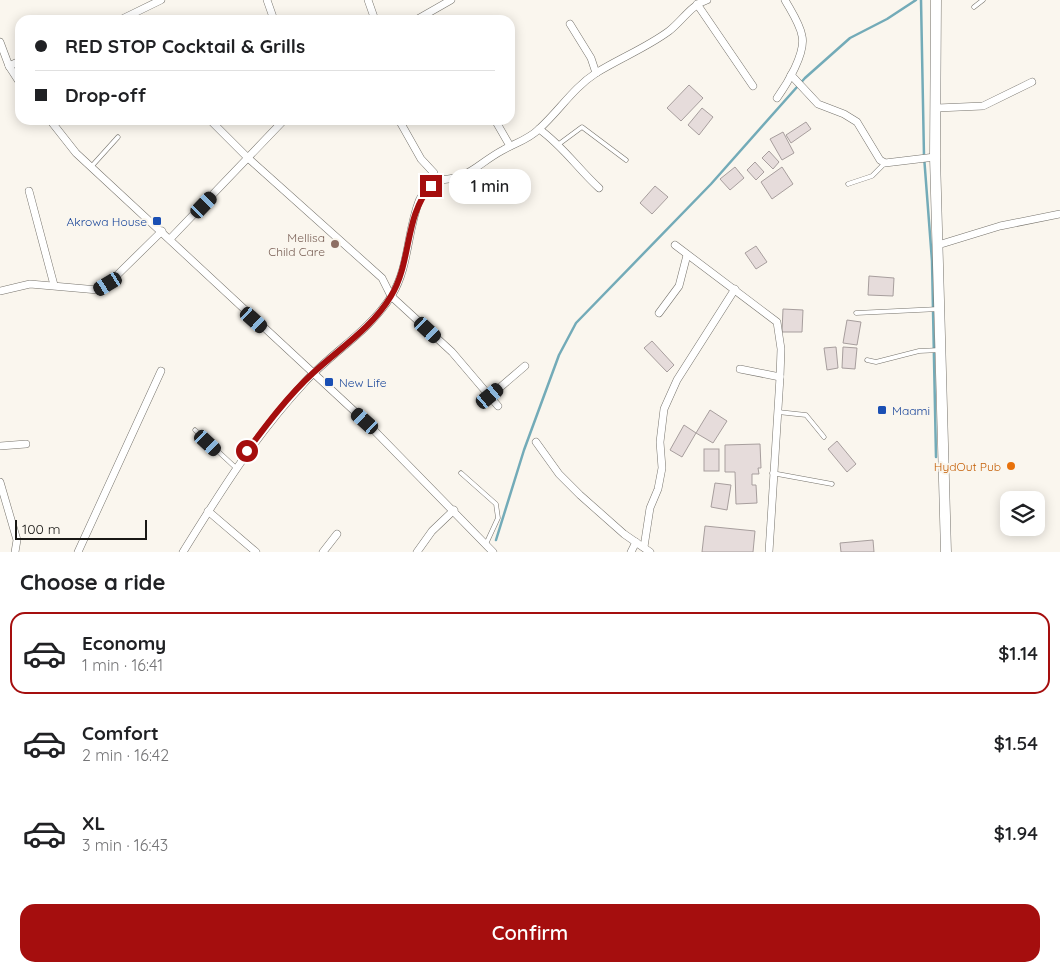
<!DOCTYPE html>
<html lang="en">
<head>
<meta charset="utf-8">
<style>
	:root { --surface:#fff; --page:#f2f2f2; --text:#202124; --muted:#757577; --line:#e0e0e0; --accent:#a50e0e }
	body { margin:0; font-family:Quicksand,sans-serif; background:var(--page); color:var(--text); height:100vh; display:flex; flex-direction:column; font-size:19px; white-space:nowrap }
	* { box-sizing:border-box; margin:0 }
	p { font-size:16px; color:var(--muted) }
	.icon { flex:none; width:28px; height:28px; fill:none; stroke:currentColor; stroke-width:2; stroke-linecap:round; stroke-linejoin:round }
	.map { position:relative; height:552px; overflow:hidden }
	.sheet { display:flex; flex-direction:column; background:var(--surface); flex:1 }
	.sheet>* { flex:none }
	.banner { position:absolute; left:15px; top:15px; width:500px; height:110px; border-radius:15px; box-shadow:0 2px 12px #0003; display:grid; align-content:center; height:110px; padding:0 20px; background:var(--surface) }
	.buttons { position:absolute; left:1000px; top:491px; display:grid; gap:10px }
	.buttons a { display:grid; place-items:center; width:45px; height:45px; border-radius:10px; background:var(--surface); box-shadow:0 2px 12px #0003; font-size:25px }
	.scale { position:absolute; left:15px; bottom:12px; width:132px; box-sizing:border-box; padding-left:5px; border:2px solid #191815; border-top:0; font-size:14px; line-height:18px; white-space:nowrap; color:#191815; -webkit-text-stroke:4px #faf6ee; paint-order:stroke }
	.end { position:absolute; width:22px; height:22px; margin:-11px; border:6px solid #a50e0e; background:#fff; box-shadow:0 0 0 2px #fff }
	.from { border-radius:50% }
	.bubble { position:absolute; height:35px; border-radius:15px; background:var(--surface); box-shadow:0 2px 12px #0003; font-size:16px; font-weight:600; line-height:35px; text-align:center }
	.car { position:absolute; width:15px; height:30px; margin:-15px -8px; border-radius:6px; box-shadow:0 0 4px 1px #0007; background:linear-gradient(#222 24%,#8ab4d8 0 40%,#222 0 76%,#8ab4d8 0 86%,#222 0) }
	.banner b { display:flex; align-items:center; gap:18px; height:48px; font-size:19px }
	.banner b+b { border-top:1px solid var(--line) }
	.banner i { width:12px; height:12px; background:var(--text) }
	ul { padding:0; list-style:none }
	li { display:flex; align-items:center; gap:15px; height:82px; margin:0 10px 8px; padding:0 10px; border:2px solid transparent; border-radius:15px }
	li div { flex:1 }
	li b { display:block; font-size:19px }
	li em { font-style:normal; font-weight:600 }
	li.selected { border-color:var(--accent) }
	li>.icon { width:45px; height:45px; stroke-width:1.5 }
	h2 { padding:0 20px; font-size:22px; line-height:60px }
	.action { display:flex; gap:10px; margin-top:auto; padding:10px 20px }
	.action a { flex:1; height:58px; border-radius:15px; background:var(--accent); color:#fff; font-size:20px; font-weight:600; line-height:58px; text-align:center }
	.map>svg:first-child { display:block }
	.lines { fill:none; stroke-linecap:round; stroke-linejoin:round }
	.stream { stroke:#73abb8; stroke-width:2.5 }
	.building { fill:#e6dcdb; stroke:#a79e9d }
	.lane-casing { stroke:#76736c; stroke-width:5 }
	.street-casing { stroke:#76736c; stroke-width:8 }
	.secondary-casing { stroke:#76736c; stroke-width:11 }
	.lane { stroke:#fff; stroke-width:4 }
	.street { stroke:#fff; stroke-width:7 }
	.secondary { stroke:#fff; stroke-width:10 }
	.route { stroke:#a50e0e; stroke-width:6 }
	.transit-dot { fill:#1a4fb4; stroke:#faf6ee; stroke-width:2 }
	.education-dot { fill:#8d6e63; stroke:#faf6ee; stroke-width:2 }
	.food-dot { fill:#e8710a; stroke:#faf6ee; stroke-width:2 }
	.labels { text-anchor:middle; dominant-baseline:central; stroke-width:4; stroke-linejoin:round; paint-order:stroke }
	.transit-label { font-size:12px; fill:#164399; stroke:#faf6ee; text-anchor:start }
	.education-label { font-size:12px; fill:#785e54; stroke:#faf6ee; text-anchor:end }
	.food-label { font-size:12px; fill:#c56008; stroke:#faf6ee; text-anchor:end }
</style>
</head>
<body>
<div class="map">
<svg width="1060" height="552" viewBox="0 0 1060 552">
	<rect width="100%" height="100%" fill="#faf6ee"/>
	<g class="lines">
		<g class="stream">
			<path d="M921 0 924 156 932 261 936 457"/>
			<path d="M496 540 524 450 559 355 576 323 711 184 805 78 850 38 887 19 916 0"/>
		</g>
	</g>
	<g class="building">
		<path d="M689 85 703 98 681 121 667 108Z"/>
		<path d="M702 108 713 117 699 135 688 125Z"/>
		<path d="M806 122 811 129 791 143 786 135Z"/>
		<path d="M783 132 794 153 782 160 770 139Z"/>
		<path d="M769 151 779 162 773 169 762 158Z"/>
		<path d="M755 162 764 172 756 180 747 170Z"/>
		<path d="M735 167 744 178 730 190 720 179Z"/>
		<path d="M782 167 793 184 772 199 761 182Z"/>
		<path d="M655 186 668 197 652 214 640 203Z"/>
		<path d="M756 246 767 262 756 269 745 253Z"/>
		<path d="M869 276 894 278 893 296 868 295Z"/>
		<path d="M783 309 803 310 802 332H782Z"/>
		<path d="M847 320 861 322 857 345 843 343Z"/>
		<path d="M652 341 674 365 667 372 644 348Z"/>
		<path d="M836 347 838 368 827 370 824 348Z"/>
		<path d="M843 347 857 348 855 369 842 368Z"/>
		<path d="M710 410 727 421 713 443 696 433Z"/>
		<path d="M684 425 696 433 682 457 670 450Z"/>
		<path d="M837 441 856 464 847 472 828 449Z"/>
		<path d="M760 444 761 468H758L759 474H752V485H756L757 503 736 504 735 472H725V445Z"/>
		<rect x="704" y="449" width="15" height="22"/>
		<path d="M715 483 731 485 727 510 711 507Z"/>
		<path d="M705 526 755 531 753 552H702Z"/>
		<path d="M873 540 874 552H841L840 543Z"/>
	</g>
	<g class="lines">
		<defs>
			<g id="lane">
				<path d="M974 7 983 0"/>
				<path d="M559 144 582 127 626 160"/>
				<path d="M91 167 118 137"/>
				<path d="M848 184 872 176 885 163"/>
				<path d="M856 313 939 309"/>
				<path d="M867 360 876 362 919 351 940 350"/>
				<path d="M778 412 806 415 824 437"/>
				<path d="M195 430 236 468"/>
				<path d="M461 473 496 504 498 518 486 544"/>
				<path d="M772 473 832 484"/>
			</g>
			<g id="street">
				<path d="M267 0 274 20"/>
				<path d="M368 0 375 20"/>
				<path d="M697 4 753 86"/>
				<path d="M120 20 161 0"/>
				<path d="M416 20 451 0"/>
				<path d="M570 24 591 58 596 73"/>
				<path d="M0 42 9 66 20 83"/>
				<path d="M9 66 20 61"/>
				<path d="M791 75 818 104 844 114 857 122 880 160 885 163 935 157"/>
				<path d="M777 98C787 84 806 53 802 36 800 24 791 11 785 0"/>
				<path d="M937 108 983 106 1032 82"/>
				<path d="M50 120 76 153 365 421 493 552"/>
				<path d="M210 120 248 158 382 278 391 296 452 352 498 406"/>
				<path d="M495 120 510 146"/>
				<path d="M539 129C563 146 578 169 599 188"/>
				<path d="M435 180C470 180 475 165 503 150 515 143 528 140 539 129 559 111 573 88 596 73 620 58 646 48 669 31 682 21 691 5 707 0"/>
				<path d="M29 191 54 285"/>
				<path d="M170 239 284 120"/>
				<path d="M675 245 777 322 781 349 780 377 769 552"/>
				<path d="M938 245 1000 226 1060 214"/>
				<path d="M0 291 30 284 98 290 108 284 162 231"/>
				<path d="M659 313 679 286 687 255"/>
				<path d="M740 369 780 377"/>
				<path d="M490 396 525 366"/>
				<path d="M536 442 559 474 580 495 624 534 650 552"/>
				<path d="M0 446 26 444"/>
				<path d="M0 482 17 540 15 552"/>
				<path d="M208 511 256 552"/>
				<path d="M644 547 650 508 658 489 662 468 660 442 664 409 677 380 735 289"/>
				<path d="M78 552 161 371"/>
				<path d="M183 552C221 491 255 436 304 383 332 352 369 332 392 295 409 267 407 232 419 201 422 193 430 187 435 180L434 173 421 159 399 120"/>
				<path d="M323 552 337 534"/>
				<path d="M417 552 432 531 454 510"/>
				<path d="M631 552 636 542"/>
			</g>
			<path id="secondary" d="M936 0 935 157 946 552"/>
		</defs>
		<use href="#lane" class="lane-casing"/>
		<use href="#street" class="street-casing"/>
		<use href="#secondary" class="secondary-casing"/>
		<use href="#lane" class="lane"/>
		<use href="#street" class="street"/>
		<use href="#secondary" class="secondary"/>
	</g>
	<g class="lines">
		<path class="route" d="M247 451C267 424 288 396 313 373 340 348 372 328 391 296 412 262 404 216 431 186"/>
	</g>
	<g class="transit-dot">
		<rect x="152" y="216" width="10" height="10" rx="2.5"/>
		<rect x="324" y="377" width="10" height="10" rx="2.5"/>
		<rect x="877" y="405" width="10" height="10" rx="2.5"/>
	</g>
	<circle class="education-dot" cx="335" cy="244" r="5"/>
	<circle class="food-dot" cx="1011" cy="466" r="5"/>
	<g class="labels">
		<g class="transit-label">
			<text x="147" y="221" text-anchor="end">Akrowa House</text>
			<text x="339" y="382">New Life</text>
			<text x="892" y="410">Maami</text>
		</g>
		<g class="education-label">
			<text x="325" y="237">Mellisa<tspan x="325" dy="14">Child Care</tspan></text>
		</g>
		<g class="food-label">
			<text x="1001" y="466">HydOut Pub</text>
		</g>
	</g>
</svg>
<div class="buttons">
<a><svg class="icon" aria-label="layers" viewBox="0 0 24 24"><path d="M12 4l9 5-9 5-9-5zM3 14l9 5 9-5"/></svg></a>
</div>
<div class="scale">100 m</div>
<i class="end from" style="left:247px;top:451px"></i>
<i class="end" style="left:431px;top:186px"></i>
<div class="bubble" style="left:449px;top:169px;width:82px">1 min</div>
<i class="car" style="left:204px;top:205px;rotate:44deg"></i>
<i class="car" style="left:108px;top:284px;rotate:239deg"></i>
<i class="car" style="left:254px;top:320px;rotate:132deg"></i>
<i class="car" style="left:428px;top:330px;rotate:133deg"></i>
<i class="car" style="left:490px;top:396px;rotate:50deg"></i>
<i class="car" style="left:365px;top:421px;rotate:312deg"></i>
<i class="car" style="left:208px;top:443px;rotate:133deg"></i>
<div class="banner">
<b><i class="from"></i>RED STOP Cocktail &amp; Grills</b>
<b><i></i>Drop-off</b>
</div>
</div>
<section class="sheet">
<h2>Choose a ride</h2>
<ul>
<li class="selected"><svg class="icon" aria-label="car" viewBox="0 0 24 24"><path d="M5 17H2v-5l4-1 3-4h7l3 4 3 1v5h-3M9 17h6M6 11h13"/><circle cx="7" cy="17" r="2"/><circle cx="17" cy="17" r="2"/></svg><div><b>Economy</b><p>1 min · 16:41</p></div><em>$1.14</em></li>
<li><svg class="icon" aria-label="car" viewBox="0 0 24 24"><path d="M5 17H2v-5l4-1 3-4h7l3 4 3 1v5h-3M9 17h6M6 11h13"/><circle cx="7" cy="17" r="2"/><circle cx="17" cy="17" r="2"/></svg><div><b>Comfort</b><p>2 min · 16:42</p></div><em>$1.54</em></li>
<li><svg class="icon" aria-label="car" viewBox="0 0 24 24"><path d="M5 17H2v-5l4-1 3-4h7l3 4 3 1v5h-3M9 17h6M6 11h13"/><circle cx="7" cy="17" r="2"/><circle cx="17" cy="17" r="2"/></svg><div><b>XL</b><p>3 min · 16:43</p></div><em>$1.94</em></li>
</ul>
<div class="action"><a>Confirm</a></div>
</section>
</body>
</html>
